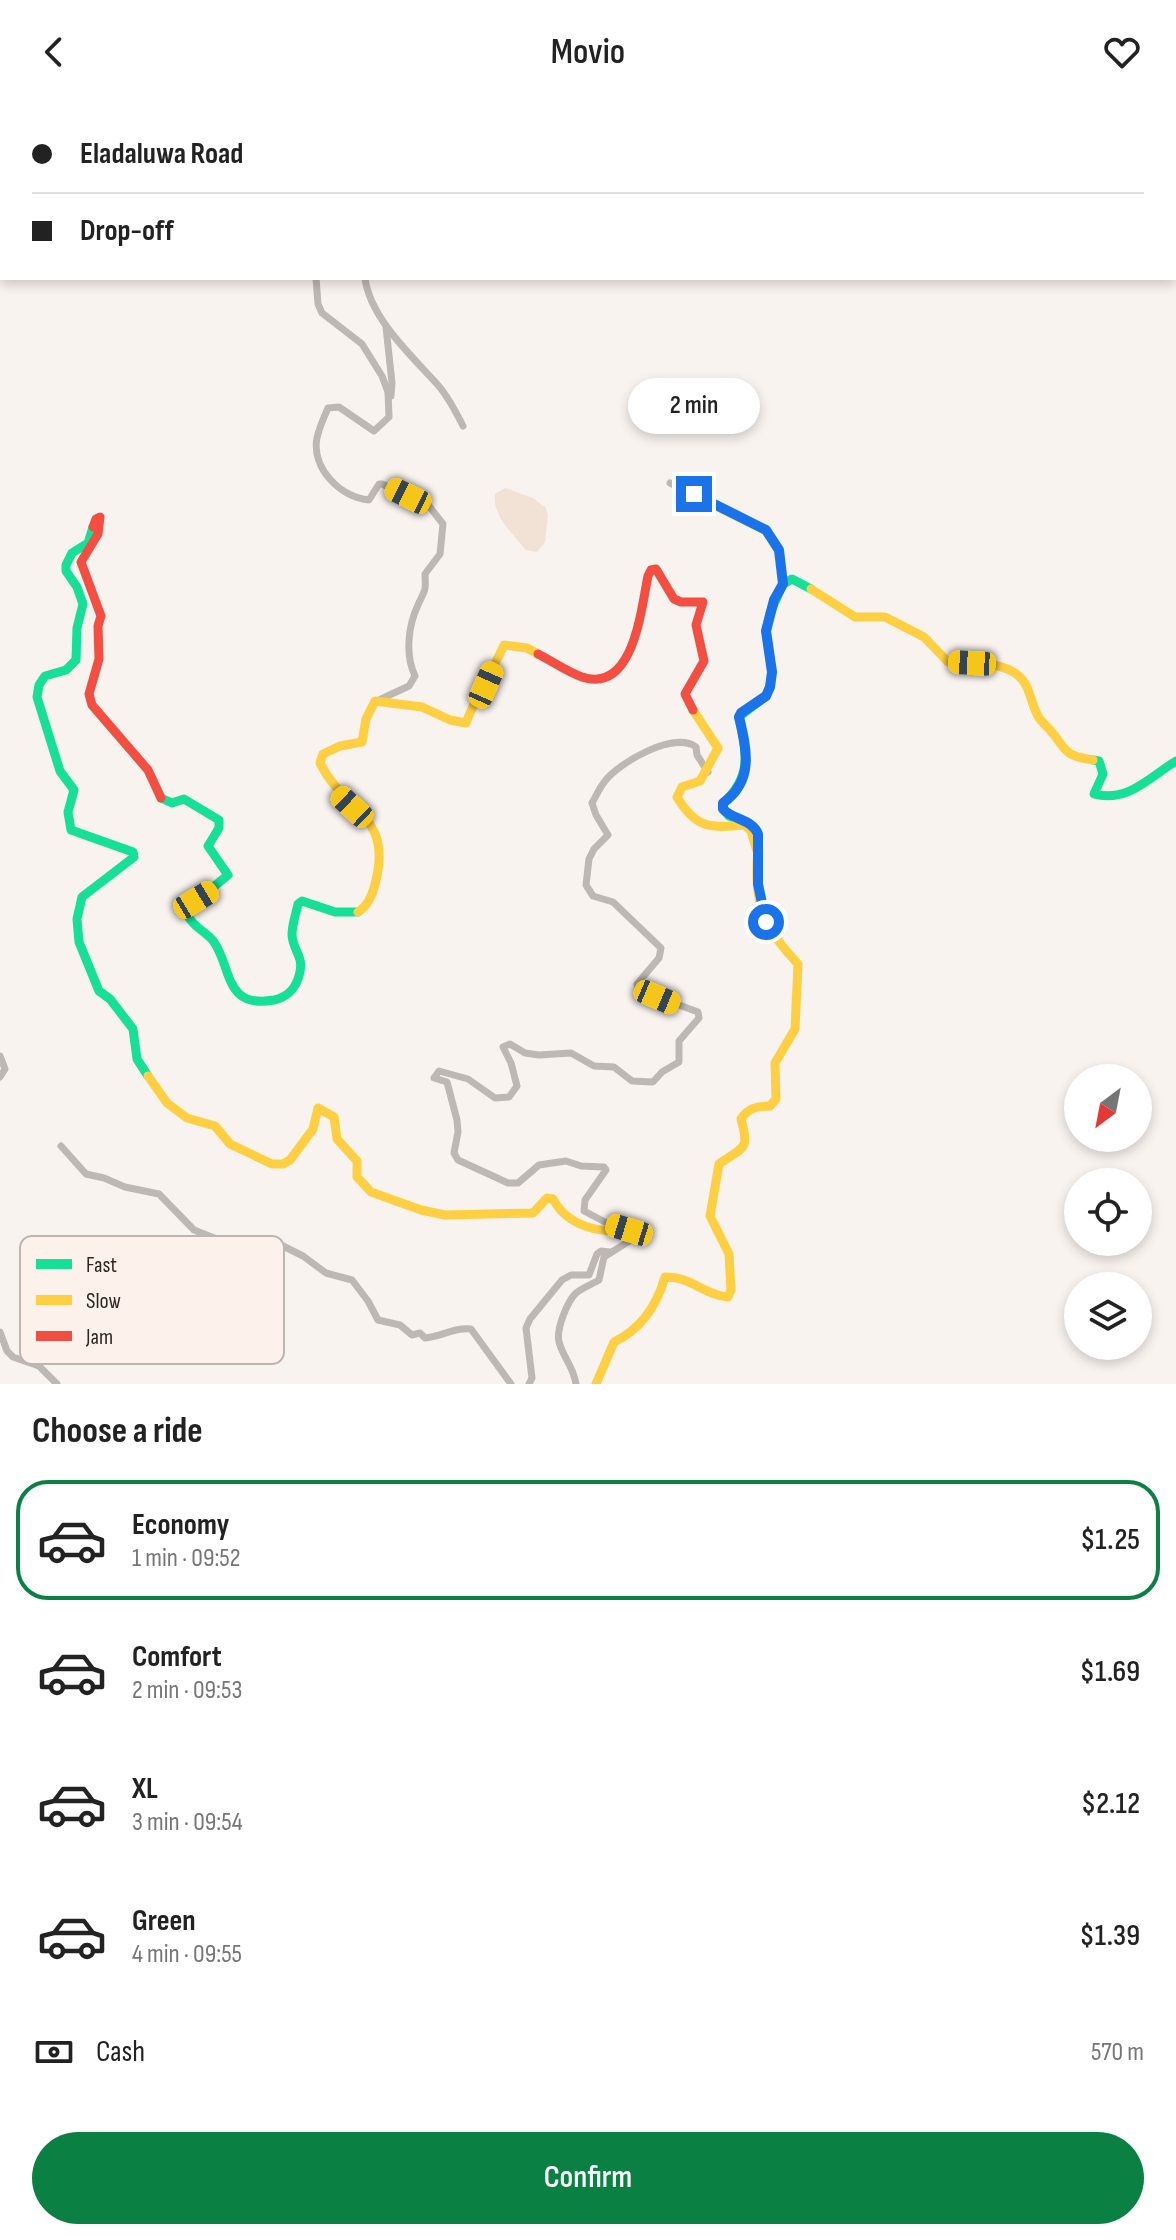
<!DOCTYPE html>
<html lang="en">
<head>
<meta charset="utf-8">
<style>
	:root { --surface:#fff; --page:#f2f2f2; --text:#222; --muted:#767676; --line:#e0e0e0; --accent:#0b8043 }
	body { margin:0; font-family:"Sofia Sans Condensed",sans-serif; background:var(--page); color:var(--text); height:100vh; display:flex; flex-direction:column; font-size:30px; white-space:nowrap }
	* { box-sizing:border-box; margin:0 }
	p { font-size:26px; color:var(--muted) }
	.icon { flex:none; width:44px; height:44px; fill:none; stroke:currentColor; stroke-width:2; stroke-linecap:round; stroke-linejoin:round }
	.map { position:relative; height:1280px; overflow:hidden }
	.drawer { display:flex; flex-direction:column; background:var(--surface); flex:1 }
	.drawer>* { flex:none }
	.top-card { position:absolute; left:0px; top:0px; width:1176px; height:176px; box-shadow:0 4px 12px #0003; display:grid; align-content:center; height:176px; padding:0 32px; background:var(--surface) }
	.needle { width:52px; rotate:212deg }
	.fabs { position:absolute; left:1064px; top:960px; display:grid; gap:16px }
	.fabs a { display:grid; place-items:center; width:88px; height:88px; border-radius:50%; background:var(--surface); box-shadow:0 4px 12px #0003; font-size:40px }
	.end { position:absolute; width:36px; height:36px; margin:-18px; border:10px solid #1a73e8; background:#fff; box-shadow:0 0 0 4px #fff }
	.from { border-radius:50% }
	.bubble { position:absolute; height:56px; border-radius:28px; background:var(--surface); box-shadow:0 4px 12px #0003; font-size:26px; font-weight:600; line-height:56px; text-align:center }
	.car { position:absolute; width:24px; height:48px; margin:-24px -12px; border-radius:10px; box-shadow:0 0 6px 2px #0007; background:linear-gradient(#f5c518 24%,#345 0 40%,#f5c518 0 76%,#345 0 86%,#f5c518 0) }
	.top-card b { display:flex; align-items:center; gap:28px; height:76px; font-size:30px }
	.top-card b+b { border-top:2px solid var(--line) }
	.top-card i { width:20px; height:20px; background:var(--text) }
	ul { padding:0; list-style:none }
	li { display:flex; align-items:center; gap:24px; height:120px; margin:0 16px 12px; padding:0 16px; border:4px solid transparent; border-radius:32px }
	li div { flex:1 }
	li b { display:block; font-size:30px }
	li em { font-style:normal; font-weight:600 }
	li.on { border-color:var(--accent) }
	li>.icon { width:72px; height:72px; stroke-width:1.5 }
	h2 { padding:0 32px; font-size:36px; line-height:96px }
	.pay { display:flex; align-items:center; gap:20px; height:88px; padding:0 32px; font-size:30px }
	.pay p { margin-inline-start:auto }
	.action { display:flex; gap:16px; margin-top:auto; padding:16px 32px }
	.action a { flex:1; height:92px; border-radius:48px; background:var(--accent); color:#fff; font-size:32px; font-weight:600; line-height:92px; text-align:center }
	header { display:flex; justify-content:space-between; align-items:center; height:104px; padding:0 32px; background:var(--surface); font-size:36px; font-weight:600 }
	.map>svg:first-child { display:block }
	.green { fill:#f2e1d5 }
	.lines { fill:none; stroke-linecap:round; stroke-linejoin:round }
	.street { stroke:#bdb8b3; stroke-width:7 }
	.fast { stroke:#16e098; stroke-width:9 }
	.slow { stroke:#ffcf43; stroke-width:9 }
	.jam { stroke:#f24e42; stroke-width:9 }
	.route { stroke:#1a73e8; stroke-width:10 }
	.key { fill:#fdf2eb; stroke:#bfb5af; stroke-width:2 }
	.key-label { font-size:22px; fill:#2d2723 }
</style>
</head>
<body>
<header><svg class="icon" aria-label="back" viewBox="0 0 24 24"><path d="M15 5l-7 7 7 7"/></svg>Movio<svg class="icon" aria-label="heart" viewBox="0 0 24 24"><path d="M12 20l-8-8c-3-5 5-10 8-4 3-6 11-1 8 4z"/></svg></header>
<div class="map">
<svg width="1176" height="1280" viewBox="0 0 1176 1280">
	<rect width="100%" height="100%" fill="#f9f3ef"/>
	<path class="green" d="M505 384 533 394 546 404 548 411 545 438 537 448 526 446 523 443C510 426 492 411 495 390Z"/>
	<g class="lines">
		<g class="street">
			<path d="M29 0 30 2"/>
			<path d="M60 0 61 2"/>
			<path d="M221 0 222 2"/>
			<path d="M282 0 283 2"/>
			<path d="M1137 0 1138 2"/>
			<path d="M1174 38H1176"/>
			<path d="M316 174 318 200 322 209 362 240 382 272 388 288 389 313 374 327 339 303 328 304C324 313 319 324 317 334 311 364 341 394 369 396L379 380H382L408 392 422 393 443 420 440 450 425 470C426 489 425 485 418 501 408 522 405 551 415 572L409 582 381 595"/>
			<path d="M365 174C370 214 411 251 437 280 448 292 456 308 463 322"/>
			<path d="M386 223 392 279 391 292"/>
			<path d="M670 379 766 426 779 446 783 480"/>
			<path d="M0 952 5 965 0 973"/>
			<path d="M61 1042 86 1070 104 1074 125 1083 159 1090 194 1126 227 1139 243 1135 275 1138 303 1152 326 1169 352 1176 368 1197 378 1216 400 1221 412 1231 420 1229 425 1234C441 1233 454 1223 471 1225L511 1280"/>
			<path d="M0 1228 7 1247 13 1253 39 1262 57 1280"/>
			<path d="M529 1280 532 1274 526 1224 530 1215 562 1176 571 1171H589L597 1150 601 1147 610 1148"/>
			<path d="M576 1280C574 1264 563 1253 559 1238 556 1225 567 1198 576 1189 582 1184 592 1180 599 1176L604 1153 634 1134 629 1126 605 1118 584 1107 585 1096 606 1066 604 1063 581 1062 566 1057 539 1061 518 1079H508L458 1056 454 1049 458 1028 457 1016 447 978 434 974 439 967 468 975 495 994 509 993 517 982 511 959 503 943 510 940 525 949 539 951 571 949 594 962 614 963 632 977 653 978 662 968 679 958V937L699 914 698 908 639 886 637 880 659 854 661 844 613 798 593 792 586 781 589 755 594 745 608 731 596 711 592 699C596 692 600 683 605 677 620 658 674 627 696 643L697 651 708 668"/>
		</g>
		<g class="fast">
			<path d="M93 423 88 439 72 449 66 461V467L77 483 83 500 77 524 76 556 66 566 45 572 39 581 37 593 60 667 74 686 68 708 71 726 133 748 134 753 82 793 77 815 79 838 99 887 110 895 133 925 137 955 148 972"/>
			<path d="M1093 656 1099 657 1103 670 1094 690C1128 699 1150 673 1176 657"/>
			<path d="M161 694 172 699 184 695 219 716V724L208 742 228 771 194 799 188 812C194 824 207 828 214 838 232 864 224 905 274 896 288 893 295 885 299 872 305 852 293 848 292 831 292 820 296 810 298 800L302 797 335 808H358"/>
			<path d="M750 720 729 712 723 705V699C752 673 747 648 739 613L766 592 770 583 772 568 766 527 770 509 783 480 792 475 811 485"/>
		</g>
		<g class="slow">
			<path d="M811 485 855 513H885L924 533 948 558C969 560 997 557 1015 569 1031 580 1029 596 1038 612 1040 617 1046 621 1050 626 1068 647 1062 651 1093 656"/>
			<path d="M693 606 718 644 700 677 682 683 677 693C696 725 710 724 745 721L751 727 757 747"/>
			<path d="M358 808C369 801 373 789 376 776 392 710 344 708 320 659L323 650 340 642 362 638 366 615 375 597 422 603 450 616 466 619C476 592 492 568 504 541L527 544 538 550"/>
			<path d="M148 972 167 999 187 1014 215 1022 230 1040 272 1060H283L290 1056 313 1025 318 1004 334 1013 337 1035 357 1057V1073L371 1088 421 1106 445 1111 533 1109 547 1094 553 1095C567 1122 600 1130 629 1126"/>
			<path d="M596 1280 614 1238C641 1225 657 1201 665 1173 690 1172 704 1191 728 1193L731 1186 729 1150 710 1112 719 1060C744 1042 750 1047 741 1015 748 1004 757 1002 770 1002L776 995 775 959 795 925 798 860C760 820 754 798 758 743"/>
		</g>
		<g class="jam">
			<path d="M93 423 96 415 100 413 98 430 81 458 101 512 98 522 99 555 89 590 92 601 148 666 161 694"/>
			<path d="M538 550C552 557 567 568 582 573 634 590 641 505 648 472L651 466 656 465 674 495 681 498H703L696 521 704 557 685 590 693 606"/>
		</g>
	</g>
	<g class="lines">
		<path class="route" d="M694 390 766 426 779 446 783 480 774 496 766 527 772 568 770 583 766 592 741 609 739 613C747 646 754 677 723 699V705C733 716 752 715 758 730V780L766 818"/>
	</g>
	<rect x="20" y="1132" width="264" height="128" rx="12" class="key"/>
	<rect x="36" y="1155" width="36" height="10" fill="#16e098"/>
	<rect x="36" y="1191" width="36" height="10" fill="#ffcf43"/>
	<rect x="36" y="1227" width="36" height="10" fill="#f24e42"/>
	<g class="key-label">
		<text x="86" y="1168">Fast</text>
		<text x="86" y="1204">Slow</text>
		<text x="86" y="1240">Jam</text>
	</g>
</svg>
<div class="fabs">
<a><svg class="needle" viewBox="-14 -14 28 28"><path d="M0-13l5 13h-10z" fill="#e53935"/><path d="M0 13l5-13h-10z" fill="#767676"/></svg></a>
<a><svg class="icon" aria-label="locate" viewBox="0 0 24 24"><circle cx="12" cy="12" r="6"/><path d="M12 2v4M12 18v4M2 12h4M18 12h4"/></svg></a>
<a><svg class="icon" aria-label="layers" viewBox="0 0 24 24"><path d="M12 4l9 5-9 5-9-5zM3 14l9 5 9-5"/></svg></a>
</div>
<i class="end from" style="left:766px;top:818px"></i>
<i class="end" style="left:694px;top:390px"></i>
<div class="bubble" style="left:628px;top:274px;width:132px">2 min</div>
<i class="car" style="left:408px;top:392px;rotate:296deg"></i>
<i class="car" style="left:972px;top:559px;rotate:273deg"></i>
<i class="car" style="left:486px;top:581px;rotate:24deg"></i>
<i class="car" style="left:352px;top:703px;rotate:313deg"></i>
<i class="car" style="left:196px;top:796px;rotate:59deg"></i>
<i class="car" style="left:657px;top:893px;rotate:113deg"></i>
<i class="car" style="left:629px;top:1126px;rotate:287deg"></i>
<div class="top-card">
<b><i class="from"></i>Eladaluwa Road</b>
<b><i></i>Drop-off</b>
</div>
</div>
<section class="drawer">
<h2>Choose a ride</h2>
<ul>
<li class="on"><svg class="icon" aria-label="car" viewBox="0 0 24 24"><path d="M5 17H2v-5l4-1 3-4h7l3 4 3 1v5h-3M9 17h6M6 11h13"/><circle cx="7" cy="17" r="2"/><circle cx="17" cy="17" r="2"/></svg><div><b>Economy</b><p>1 min · 09:52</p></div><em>$1.25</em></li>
<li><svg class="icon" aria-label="car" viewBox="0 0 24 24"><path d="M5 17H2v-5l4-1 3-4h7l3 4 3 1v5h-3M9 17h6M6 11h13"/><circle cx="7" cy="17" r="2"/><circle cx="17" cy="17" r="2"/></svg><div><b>Comfort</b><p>2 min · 09:53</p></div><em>$1.69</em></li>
<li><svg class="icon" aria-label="car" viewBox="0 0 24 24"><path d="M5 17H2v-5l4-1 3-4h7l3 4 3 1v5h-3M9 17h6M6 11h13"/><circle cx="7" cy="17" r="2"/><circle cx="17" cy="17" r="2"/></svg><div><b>XL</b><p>3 min · 09:54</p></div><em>$2.12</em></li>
<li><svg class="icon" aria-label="car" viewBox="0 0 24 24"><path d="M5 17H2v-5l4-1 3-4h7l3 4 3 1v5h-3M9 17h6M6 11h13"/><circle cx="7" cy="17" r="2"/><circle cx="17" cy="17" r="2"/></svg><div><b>Green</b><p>4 min · 09:55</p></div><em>$1.39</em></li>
</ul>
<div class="pay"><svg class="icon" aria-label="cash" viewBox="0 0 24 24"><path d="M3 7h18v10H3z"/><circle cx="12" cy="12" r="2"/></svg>Cash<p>570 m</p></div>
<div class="action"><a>Confirm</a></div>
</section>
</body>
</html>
